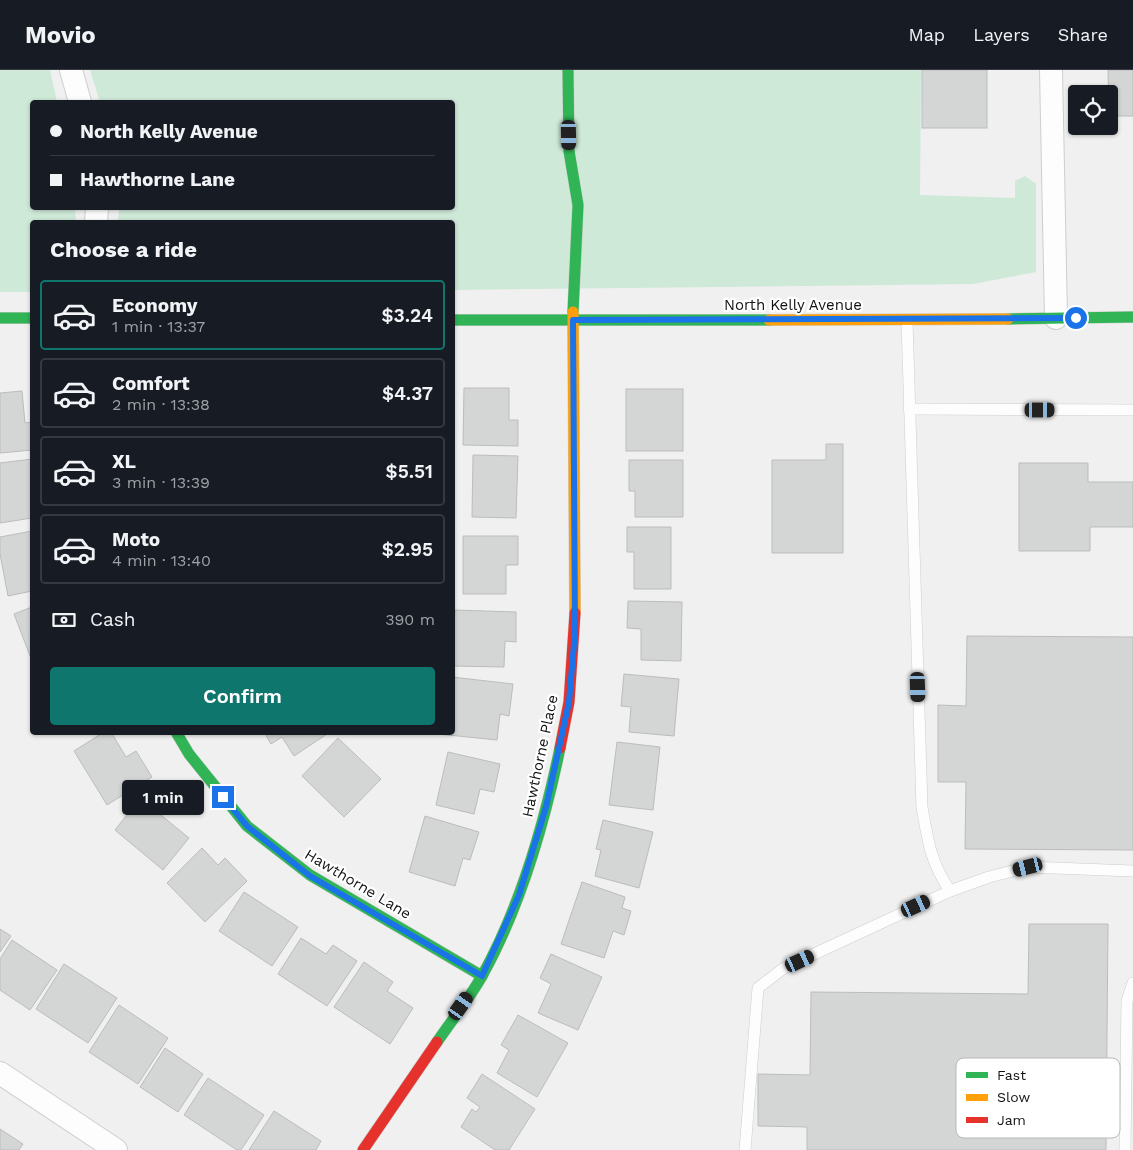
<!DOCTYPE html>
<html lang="en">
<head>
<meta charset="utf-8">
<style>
	:root { --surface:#171b24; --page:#242831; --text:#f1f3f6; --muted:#9ea1a6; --line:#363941; --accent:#0f766e }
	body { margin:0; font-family:"Work Sans",sans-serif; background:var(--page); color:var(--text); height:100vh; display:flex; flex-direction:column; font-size:19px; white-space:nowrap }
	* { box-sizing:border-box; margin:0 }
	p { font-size:16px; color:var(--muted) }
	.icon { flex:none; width:28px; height:28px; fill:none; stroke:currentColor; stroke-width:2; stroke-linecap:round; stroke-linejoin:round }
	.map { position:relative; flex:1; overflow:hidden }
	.panel { position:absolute; left:30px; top:150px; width:425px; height:515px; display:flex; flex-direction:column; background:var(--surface); border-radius:5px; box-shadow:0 1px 4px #0004 }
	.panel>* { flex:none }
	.hud { position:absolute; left:30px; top:30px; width:425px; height:110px; border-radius:5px; box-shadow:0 1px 4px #0004; display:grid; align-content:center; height:110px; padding:0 20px; background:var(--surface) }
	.controls { position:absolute; left:1068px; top:15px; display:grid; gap:10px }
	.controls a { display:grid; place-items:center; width:50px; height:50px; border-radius:5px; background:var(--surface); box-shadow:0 1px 4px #0004; font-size:25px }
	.end { position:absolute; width:22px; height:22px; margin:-11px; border:6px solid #1a73e8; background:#fff; box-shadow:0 0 0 2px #fff }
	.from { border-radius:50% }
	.bubble { position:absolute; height:35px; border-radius:5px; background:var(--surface); box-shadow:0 1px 4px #0004; font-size:16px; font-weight:600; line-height:35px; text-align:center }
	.car { position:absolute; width:15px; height:30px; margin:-15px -8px; border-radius:6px; box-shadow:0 0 4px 1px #0007; background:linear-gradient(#222 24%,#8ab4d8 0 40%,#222 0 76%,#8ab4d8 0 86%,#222 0) }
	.hud b { display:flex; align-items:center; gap:18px; height:48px; font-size:19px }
	.hud b+b { border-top:1px solid var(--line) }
	.hud i { width:12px; height:12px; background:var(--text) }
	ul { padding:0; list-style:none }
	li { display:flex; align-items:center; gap:15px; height:70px; margin:0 10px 8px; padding:0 10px; border:2px solid var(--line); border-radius:5px }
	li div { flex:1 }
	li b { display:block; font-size:19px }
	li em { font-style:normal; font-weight:600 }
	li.current { border-color:var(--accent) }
	li>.icon { width:45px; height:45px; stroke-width:1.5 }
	h2 { padding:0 20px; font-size:22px; line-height:60px }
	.pay { display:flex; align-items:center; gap:12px; height:55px; padding:0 20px; font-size:19px }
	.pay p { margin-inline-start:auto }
	.cta { display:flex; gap:10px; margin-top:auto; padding:10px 20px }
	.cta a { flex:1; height:58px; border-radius:5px; background:var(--accent); color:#fff; font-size:20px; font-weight:600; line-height:58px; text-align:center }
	header { display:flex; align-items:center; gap:30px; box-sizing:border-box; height:70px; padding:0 25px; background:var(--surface); border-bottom:1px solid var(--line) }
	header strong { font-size:24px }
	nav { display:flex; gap:28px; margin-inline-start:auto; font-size:18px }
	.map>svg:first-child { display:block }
	.green { fill:#cee9d8 }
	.building { fill:#d4d6d5; stroke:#bbbcbb }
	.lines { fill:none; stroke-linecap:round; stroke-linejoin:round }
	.lane-casing { stroke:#cdcecd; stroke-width:12 }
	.street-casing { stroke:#cdcecd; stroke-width:24 }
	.fast-casing { stroke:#cdcecd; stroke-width:12 }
	.slow-casing { stroke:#cdcecd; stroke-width:12 }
	.jam-casing { stroke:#cdcecd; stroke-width:12 }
	.lane { stroke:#fdfdfd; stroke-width:11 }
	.street { stroke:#fdfdfd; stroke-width:22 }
	.fast { stroke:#30b455; stroke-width:11 }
	.slow { stroke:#ff9f0a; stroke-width:11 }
	.jam { stroke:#e5322d; stroke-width:11 }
	.route { stroke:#1a73e8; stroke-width:6 }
	.labels { text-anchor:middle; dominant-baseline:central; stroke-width:4.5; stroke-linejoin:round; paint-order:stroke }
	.street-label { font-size:15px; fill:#111212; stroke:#fff }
	.key { fill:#fff; stroke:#b8b8b8; stroke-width:1 }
	.key-label { font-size:14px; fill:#111212 }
</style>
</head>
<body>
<header>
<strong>Movio</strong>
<nav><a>Map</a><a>Layers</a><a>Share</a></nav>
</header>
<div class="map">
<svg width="1133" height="1080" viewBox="0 0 1133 1080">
	<rect width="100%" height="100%" fill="#eff0ef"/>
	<g class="green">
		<path d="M0 0H50L57 32H32V138H75L76 152H32V222H0Z"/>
		<path d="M90 0H921L920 125 1015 128V111L1025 106 1036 114V202L973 214 453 220 452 152H118L119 138H452V32H100Z"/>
	</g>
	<g class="building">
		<rect x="922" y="0" width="65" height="58"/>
		<path d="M1108 0H1133V46H1109Z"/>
		<path d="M464 318H509V350H518V376L463 375Z"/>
		<rect x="626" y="319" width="57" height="62"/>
		<path d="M22 321 25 353 32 352V380L0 383V323Z"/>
		<path d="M826 374H843V483H772V390H826Z"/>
		<path d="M473 385 518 386 516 448 472 447Z"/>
		<path d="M32 389V448L0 453V393Z"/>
		<path d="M629 390H683V447H635V421H629Z"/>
		<path d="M1019 393H1088V412H1133V457H1090V481H1019Z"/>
		<path d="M627 457H671V519H634V482H627Z"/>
		<path d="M32 461V521L8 526 0 484V467Z"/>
		<path d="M463 466H518V495H506V524H463Z"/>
		<path d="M628 531 682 532 681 591 641 590V559L627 558Z"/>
		<path d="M32 537V591L14 544Z"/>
		<path d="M455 540 516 542V572L505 571 504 597 452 596V555H454Z"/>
		<path d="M967 566 1133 567V780L965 779 966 712H938V635L966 636Z"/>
		<path d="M624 604 679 609 674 666 629 662 631 637 621 636Z"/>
		<path d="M452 607 513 614 509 646 500 644 497 670 438 664 452 662Z"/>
		<path d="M104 662H111L126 687 136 681 152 707 107 735 74 681Z"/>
		<path d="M264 662H330L294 686 282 667 271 674Z"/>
		<path d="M338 668 381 709 344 747 302 706Z"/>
		<path d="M617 672 660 677 653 740 609 735Z"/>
		<path d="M448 682 500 694 494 722 480 719 474 744 436 735Z"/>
		<path d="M140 728 189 768 163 800 115 760Z"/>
		<path d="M425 746 479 762 470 790 463 788 455 816 409 802Z"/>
		<path d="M603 750 653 762 639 818 595 806 601 780 596 779Z"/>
		<path d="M202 778 218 795 225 788 247 811 205 852 167 813Z"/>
		<path d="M582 812 625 827 622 838 631 841 624 865 613 861 604 888 561 874Z"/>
		<path d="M244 822 298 857 272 896 219 861Z"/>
		<path d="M1029 854H1108L1106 1080H807V1057L758 1056V1004L810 1005 811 922 1028 924Z"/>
		<path d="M0 859 11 866 0 882Z"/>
		<path d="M301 868 326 884 333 875 357 891 327 936 278 904Z"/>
		<path d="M12 870 57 900 30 940 0 920V889Z"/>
		<path d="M551 884 602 907 578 960 538 943 551 914 540 908Z"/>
		<path d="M364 892 393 912 387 921 413 938 390 974 334 937Z"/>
		<path d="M64 894 117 928 88 973 36 939Z"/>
		<path d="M119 935 168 968 138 1014 89 982Z"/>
		<path d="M518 945 568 973 537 1027 497 1003 509 980 501 975Z"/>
		<path d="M165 978 203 1004 178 1042 140 1017Z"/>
		<path d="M482 1004 535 1039 509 1080H495L461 1057 472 1039 476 1042 480 1037 467 1028Z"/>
		<path d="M208 1008 264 1045 241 1080H237L184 1045Z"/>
		<path d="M274 1041 321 1071 316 1080H249Z"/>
		<path d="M0 1059 23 1074 19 1080H0Z"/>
	</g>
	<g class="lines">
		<defs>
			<g id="lane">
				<path d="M907 250 922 737C928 771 930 791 950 821L989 807 1028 797 1133 801"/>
				<path d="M909 339 1133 340"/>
				<path d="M745 1080 758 918 784 898 950 821"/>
				<path d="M1125 1080 1127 931 1133 913"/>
			</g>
			<g id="street">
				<path d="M71 0 80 32"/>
				<path d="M1051 0 1056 248"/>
				<path d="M96 152 97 138"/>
				<path d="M0 1003 116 1080"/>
			</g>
			<g id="fast">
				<path d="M568 0 569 81 578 135 573 242"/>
				<path d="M0 248H32"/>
				<path d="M1008 249 1133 247"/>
				<path d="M452 250H769"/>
				<path d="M176 662 189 684 247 756 310 805 482 906"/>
				<path d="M437 972C452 950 469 929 482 906 521 836 544 755 560 678"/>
			</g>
			<g id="slow">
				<path d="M573 242 575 543"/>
				<path d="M769 250 1008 249"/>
			</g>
			<g id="jam">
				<path d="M560 678 569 632 575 543"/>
				<path d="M363 1080 437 972"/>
			</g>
		</defs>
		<use href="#lane" class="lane-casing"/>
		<use href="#street" class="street-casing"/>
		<use href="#fast" class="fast-casing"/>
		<use href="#slow" class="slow-casing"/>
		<use href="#jam" class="jam-casing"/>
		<use href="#lane" class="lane"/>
		<use href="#street" class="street"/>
		<use href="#fast" class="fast"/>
		<use href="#slow" class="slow"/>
		<use href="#jam" class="jam"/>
	</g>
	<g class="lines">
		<path class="route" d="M223 727 247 756 310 806 482 906 519 825 546 737 569 632 575 562 573 250 1076 248"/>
	</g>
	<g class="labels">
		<g class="street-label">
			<text x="793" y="235">North Kelly Avenue</text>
			<text transform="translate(540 686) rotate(-78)">Hawthorne Place</text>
			<text transform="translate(358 814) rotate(31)">Hawthorne Lane</text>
		</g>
	</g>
	<rect x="956" y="988" width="164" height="80" rx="8" class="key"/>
	<rect x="966" y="1002" width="22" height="6" fill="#30b455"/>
	<rect x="966" y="1024" width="22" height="7" fill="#ff9f0a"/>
	<rect x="966" y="1047" width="22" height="6" fill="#e5322d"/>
	<g class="key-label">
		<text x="997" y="1010">Fast</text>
		<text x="997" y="1032">Slow</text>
		<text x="997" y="1055">Jam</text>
	</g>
</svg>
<div class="controls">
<a><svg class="icon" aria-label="locate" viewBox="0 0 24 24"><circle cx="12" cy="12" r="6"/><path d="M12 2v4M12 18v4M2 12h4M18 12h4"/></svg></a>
</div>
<i class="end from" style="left:1076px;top:248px"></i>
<i class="end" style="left:223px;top:727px"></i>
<div class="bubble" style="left:122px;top:710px;width:82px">1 min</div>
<i class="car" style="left:569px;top:65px;rotate:179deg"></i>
<i class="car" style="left:1040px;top:340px;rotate:90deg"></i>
<i class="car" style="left:918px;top:617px;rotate:178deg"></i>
<i class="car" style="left:1028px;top:797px;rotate:256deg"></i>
<i class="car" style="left:916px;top:836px;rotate:65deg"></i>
<i class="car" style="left:800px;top:891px;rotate:65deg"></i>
<i class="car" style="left:461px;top:936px;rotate:35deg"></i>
<div class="hud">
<b><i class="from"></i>North Kelly Avenue</b>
<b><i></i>Hawthorne Lane</b>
</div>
<section class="panel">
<h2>Choose a ride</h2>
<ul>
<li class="current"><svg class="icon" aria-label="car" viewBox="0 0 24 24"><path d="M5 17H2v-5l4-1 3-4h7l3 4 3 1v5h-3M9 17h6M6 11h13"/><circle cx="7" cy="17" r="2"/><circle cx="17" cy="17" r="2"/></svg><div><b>Economy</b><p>1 min · 13:37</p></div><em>$3.24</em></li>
<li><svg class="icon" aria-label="car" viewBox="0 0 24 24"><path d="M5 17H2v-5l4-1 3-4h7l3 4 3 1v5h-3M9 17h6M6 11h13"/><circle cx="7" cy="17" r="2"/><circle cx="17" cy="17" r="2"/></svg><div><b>Comfort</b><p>2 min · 13:38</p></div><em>$4.37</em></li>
<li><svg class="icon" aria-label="car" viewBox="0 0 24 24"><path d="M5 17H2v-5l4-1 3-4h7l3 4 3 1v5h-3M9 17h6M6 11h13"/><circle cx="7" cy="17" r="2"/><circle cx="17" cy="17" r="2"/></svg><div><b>XL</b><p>3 min · 13:39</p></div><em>$5.51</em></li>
<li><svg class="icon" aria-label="car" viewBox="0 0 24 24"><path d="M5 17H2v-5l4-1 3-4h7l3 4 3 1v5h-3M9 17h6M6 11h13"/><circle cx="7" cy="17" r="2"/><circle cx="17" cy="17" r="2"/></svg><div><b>Moto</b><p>4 min · 13:40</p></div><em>$2.95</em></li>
</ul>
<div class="pay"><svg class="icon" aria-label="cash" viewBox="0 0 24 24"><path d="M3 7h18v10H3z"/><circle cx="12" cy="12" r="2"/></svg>Cash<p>390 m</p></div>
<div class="cta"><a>Confirm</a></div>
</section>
</div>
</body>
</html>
